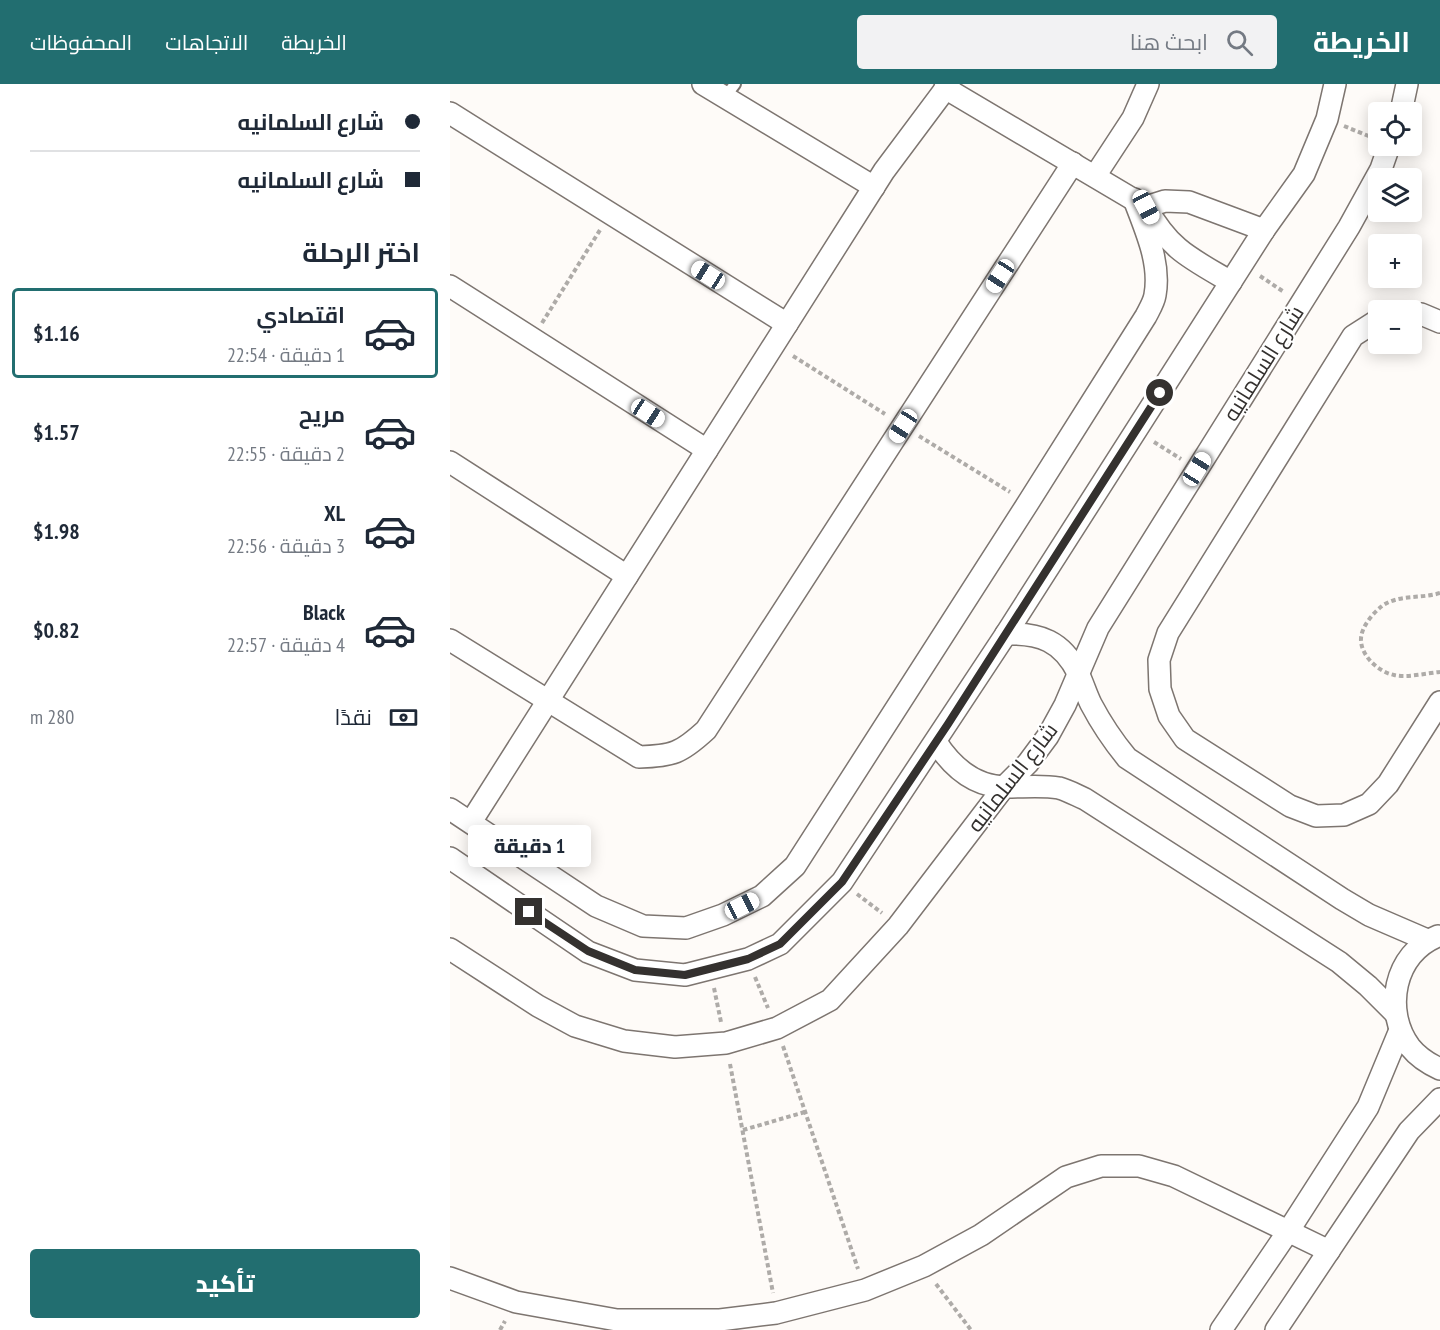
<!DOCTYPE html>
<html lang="ar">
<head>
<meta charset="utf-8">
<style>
	:root { --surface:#fff; --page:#f2f2f3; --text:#1f2937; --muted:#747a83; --line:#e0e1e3; --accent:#226e70 }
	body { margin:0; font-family:"PT Sans Narrow",Cairo,sans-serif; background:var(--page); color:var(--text); direction:rtl; height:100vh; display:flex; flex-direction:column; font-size:22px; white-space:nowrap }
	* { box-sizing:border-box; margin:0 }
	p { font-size:20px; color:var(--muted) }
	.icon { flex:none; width:33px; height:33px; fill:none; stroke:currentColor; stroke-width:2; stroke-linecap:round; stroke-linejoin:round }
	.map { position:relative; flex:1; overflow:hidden; direction:ltr }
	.side { display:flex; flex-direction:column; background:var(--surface); width:450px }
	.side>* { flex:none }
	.guide { display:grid; align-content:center; height:132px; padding:0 30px; background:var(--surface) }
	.buttons { position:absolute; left:918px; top:18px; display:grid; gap:12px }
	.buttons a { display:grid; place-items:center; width:54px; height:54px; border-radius:6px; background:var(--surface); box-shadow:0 3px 15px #0003; font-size:30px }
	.end { position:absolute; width:27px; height:27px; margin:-14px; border:8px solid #34312f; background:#fff; box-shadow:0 0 0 3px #fff }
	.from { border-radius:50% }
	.bubble { position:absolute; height:42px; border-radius:6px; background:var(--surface); box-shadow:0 3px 15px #0003; font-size:20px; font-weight:800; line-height:42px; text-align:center; direction:rtl }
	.car { position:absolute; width:18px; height:36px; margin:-18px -9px; border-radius:8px; box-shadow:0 0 4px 2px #0007; background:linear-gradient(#fff 24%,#345 0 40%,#fff 0 76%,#345 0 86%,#fff 0) }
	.guide b { display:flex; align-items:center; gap:21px; height:57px; font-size:22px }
	.guide b+b { border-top:2px solid var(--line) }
	.guide i { width:15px; height:15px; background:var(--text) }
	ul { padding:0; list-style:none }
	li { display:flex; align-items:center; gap:18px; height:90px; margin:0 12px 9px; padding:0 18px; border:3px solid transparent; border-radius:6px }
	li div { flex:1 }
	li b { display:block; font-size:22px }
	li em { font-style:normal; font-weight:800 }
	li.active { border-color:var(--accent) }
	li>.icon { width:54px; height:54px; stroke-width:1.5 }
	h2 { padding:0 30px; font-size:27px; line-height:72px }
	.pay { display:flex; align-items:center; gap:15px; height:66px; padding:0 30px; font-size:22px }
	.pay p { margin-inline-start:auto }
	.button { display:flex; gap:12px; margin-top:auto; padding:12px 30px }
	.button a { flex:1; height:69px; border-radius:6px; background:var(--accent); color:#fff; font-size:24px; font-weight:800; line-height:69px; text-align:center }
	header { display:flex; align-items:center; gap:36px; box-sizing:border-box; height:84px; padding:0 30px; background:var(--accent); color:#fff }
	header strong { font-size:28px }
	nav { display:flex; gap:33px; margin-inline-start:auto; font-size:21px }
	.search { width:420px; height:54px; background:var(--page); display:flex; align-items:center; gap:15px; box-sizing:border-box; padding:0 21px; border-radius:6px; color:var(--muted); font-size:22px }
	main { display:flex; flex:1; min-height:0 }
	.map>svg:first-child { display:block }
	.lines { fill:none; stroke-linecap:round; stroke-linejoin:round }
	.service-casing { stroke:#7d7570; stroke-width:14 }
	.minor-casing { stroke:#7d7570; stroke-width:24 }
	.path { stroke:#aeaba8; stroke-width:4; stroke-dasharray:4.5 3; stroke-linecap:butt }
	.service { stroke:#fff; stroke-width:10 }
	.minor { stroke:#fff; stroke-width:21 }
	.route { stroke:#34312f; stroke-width:8 }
	.labels { text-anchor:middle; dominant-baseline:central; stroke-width:4.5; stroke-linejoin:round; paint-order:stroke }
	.street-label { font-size:22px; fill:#34312f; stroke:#fff }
</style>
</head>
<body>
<header>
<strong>الخريطة</strong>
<div class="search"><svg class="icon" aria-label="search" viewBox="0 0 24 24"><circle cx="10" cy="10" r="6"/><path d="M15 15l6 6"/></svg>ابحث هنا</div>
<nav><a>الخريطة</a><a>الاتجاهات</a><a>المحفوظات</a></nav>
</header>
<main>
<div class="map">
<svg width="990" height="1246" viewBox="0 0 990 1246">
	<rect width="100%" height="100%" fill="#fefbf8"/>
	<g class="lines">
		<defs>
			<path id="service" d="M275 13 285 0"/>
			<g id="minor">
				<path d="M253 0 424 103"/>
				<path d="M495 4 696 123C720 166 740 174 781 198"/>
				<path d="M951 28 957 0"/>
				<path d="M0 29 337 240"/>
				<path d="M645 92 683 34 698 0"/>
				<path d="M696 123 715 117 739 118 814 146"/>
				<path d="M0 202 257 366"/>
				<path d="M962 230H971L990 238"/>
				<path d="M928 236 903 252 718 549 709 576 710 605 719 632 735 655 840 722 866 732 894 731 919 720 938 700 990 618"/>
				<path d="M0 378 177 492"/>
				<path d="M556 550C590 549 612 557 628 589 633 599 636 610 641 620 651 639 663 657 677 674L892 815 919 831 977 856"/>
				<path d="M0 556 189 673C223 672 231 669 256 646L623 79"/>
				<path d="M486 658C502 683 525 703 557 703 575 703 592 701 609 704 617 706 626 711 635 715L889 878 918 902 945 929"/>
				<path d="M0 725 146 822 193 842 236 844 273 831 312 812 345 782 578 419 696 232C699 226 704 218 705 211 711 178 695 145 684 115"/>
				<path d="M21 738 434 87 499 0"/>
				<path d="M0 774 138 868 185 886 235 891 298 875 330 860 392 798 556 550 814 146 854 90 877 35 885 0"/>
				<path d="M988 852C944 869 933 927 960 963 968 973 979 980 990 985"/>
				<path d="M0 865 88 922 125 942 174 957 225 963 276 959 327 944 380 916 448 842 554 703 578 679 598 652 615 621 648 544 899 143 931 85 939 62"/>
				<path d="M0 1194 66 1218 167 1236H270L326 1229 415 1206 474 1182 531 1151 616 1093 651 1082H689L724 1092 879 1167"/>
				<path d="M771 1246 839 1146 918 1023 950 946"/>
				<path d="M826 1246 959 1047 990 1015"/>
			</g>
		</defs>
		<use href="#service" class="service-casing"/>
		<use href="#minor" class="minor-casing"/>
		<g class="path">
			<path d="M894 42 921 53"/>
			<path d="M810 192 834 208"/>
			<path d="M92 239 150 146"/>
			<path d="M343 272 435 330"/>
			<path d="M469 352 560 408"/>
			<path d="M704 358 731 375"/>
			<path d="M990 509C971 515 949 510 932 522 923 529 910 544 911 557 912 573 929 588 944 591 958 594 976 589 990 588"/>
			<path d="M407 810 432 829"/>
			<path d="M305 893 318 924"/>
			<path d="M264 904 271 938"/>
			<path d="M333 962 408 1185"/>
			<path d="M280 980 323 1209"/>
			<path d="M293 1046 355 1028"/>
			<path d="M486 1200 521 1246"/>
			<path d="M50 1246 55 1237"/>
		</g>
		<use href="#service" class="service"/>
		<use href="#minor" class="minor"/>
	</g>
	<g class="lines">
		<path class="route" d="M79 828 138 867 185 886 235 891 298 875 330 860 392 798 498 640 710 309"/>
	</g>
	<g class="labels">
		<g class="street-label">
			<text transform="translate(813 279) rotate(-58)">شارع السلمانيه</text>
			<text transform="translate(562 693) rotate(-52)">شارع السلمانيه</text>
		</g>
	</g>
</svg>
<div class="buttons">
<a><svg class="icon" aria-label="locate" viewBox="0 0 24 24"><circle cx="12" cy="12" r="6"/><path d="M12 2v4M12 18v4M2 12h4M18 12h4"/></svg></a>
<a><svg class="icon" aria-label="layers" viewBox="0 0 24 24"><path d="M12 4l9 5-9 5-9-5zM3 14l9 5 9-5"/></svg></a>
<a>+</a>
<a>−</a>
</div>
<i class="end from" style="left:710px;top:309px"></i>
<i class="end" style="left:79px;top:828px"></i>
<div class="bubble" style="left:18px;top:741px;width:123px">1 دقيقة</div>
<i class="car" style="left:696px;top:123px;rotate:152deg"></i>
<i class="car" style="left:258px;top:191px;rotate:302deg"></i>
<i class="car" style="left:550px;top:192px;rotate:213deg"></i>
<i class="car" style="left:198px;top:329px;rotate:123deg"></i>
<i class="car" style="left:453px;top:342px;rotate:213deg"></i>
<i class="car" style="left:747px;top:385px;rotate:32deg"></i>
<i class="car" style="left:292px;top:822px;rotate:63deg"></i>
</div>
<section class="side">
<div class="guide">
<b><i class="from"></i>شارع السلمانيه</b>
<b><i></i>شارع السلمانيه</b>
</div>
<h2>اختر الرحلة</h2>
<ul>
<li class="active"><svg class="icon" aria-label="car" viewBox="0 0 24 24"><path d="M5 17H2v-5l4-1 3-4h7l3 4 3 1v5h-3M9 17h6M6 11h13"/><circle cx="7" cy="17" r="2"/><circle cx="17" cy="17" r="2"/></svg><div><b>اقتصادي</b><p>1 دقيقة · 22:54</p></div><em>$1.16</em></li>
<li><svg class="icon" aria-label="car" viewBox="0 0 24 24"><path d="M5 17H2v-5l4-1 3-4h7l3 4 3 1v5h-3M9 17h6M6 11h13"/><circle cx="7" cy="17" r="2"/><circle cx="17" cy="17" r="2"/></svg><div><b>مريح</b><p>2 دقيقة · 22:55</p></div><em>$1.57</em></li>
<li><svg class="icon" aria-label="car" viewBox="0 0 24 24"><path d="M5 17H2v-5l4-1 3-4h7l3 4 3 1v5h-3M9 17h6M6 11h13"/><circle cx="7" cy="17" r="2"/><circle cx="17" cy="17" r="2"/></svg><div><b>XL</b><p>3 دقيقة · 22:56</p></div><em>$1.98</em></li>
<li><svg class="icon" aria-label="car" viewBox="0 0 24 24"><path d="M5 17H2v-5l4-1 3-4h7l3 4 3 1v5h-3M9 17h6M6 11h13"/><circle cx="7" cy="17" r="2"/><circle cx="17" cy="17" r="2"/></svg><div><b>Black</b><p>4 دقيقة · 22:57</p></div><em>$0.82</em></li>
</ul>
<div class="pay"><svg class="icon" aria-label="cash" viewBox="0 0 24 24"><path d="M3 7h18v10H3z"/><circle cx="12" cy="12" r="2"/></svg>نقدًا<p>280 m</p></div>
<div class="button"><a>تأكيد</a></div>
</section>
</main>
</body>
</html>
